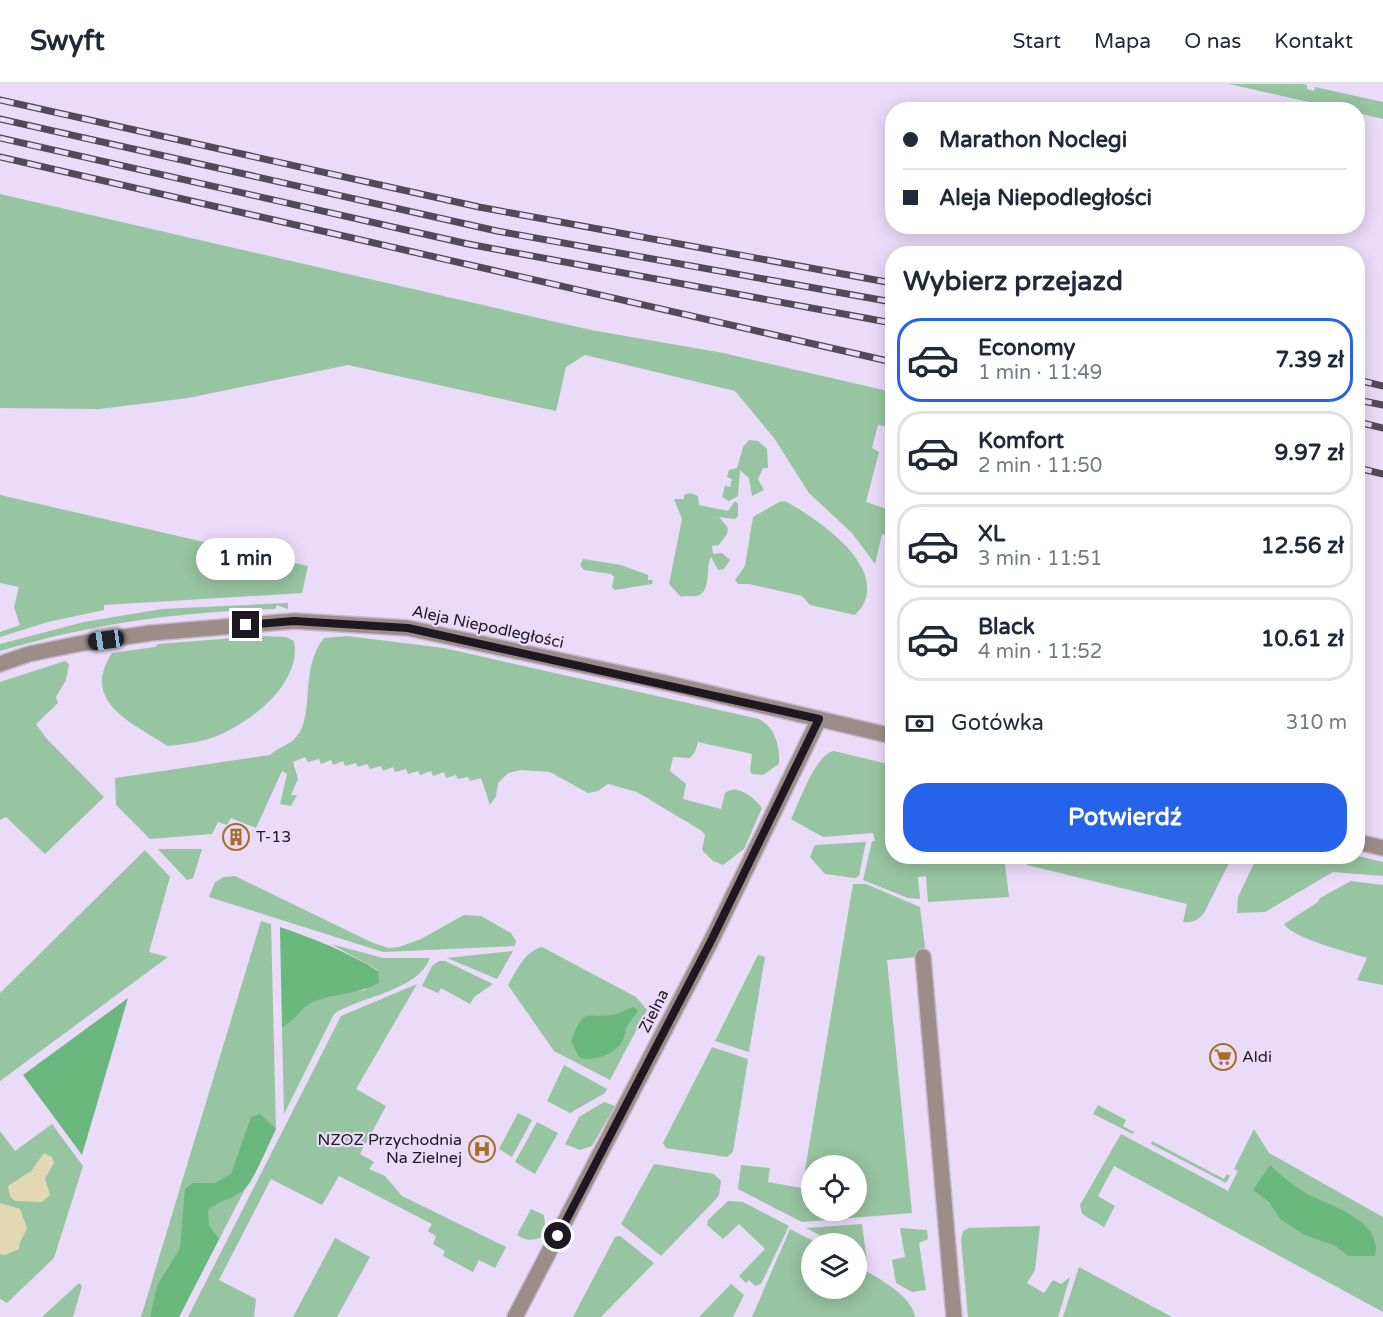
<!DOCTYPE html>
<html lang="pl">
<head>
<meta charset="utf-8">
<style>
	:root { --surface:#fff; --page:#f2f2f3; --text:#1f2937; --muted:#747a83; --line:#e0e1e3; --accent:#2563eb }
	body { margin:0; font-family:"Varela Round",sans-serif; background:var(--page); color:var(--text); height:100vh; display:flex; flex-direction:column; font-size:22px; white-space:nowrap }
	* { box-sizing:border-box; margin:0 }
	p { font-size:20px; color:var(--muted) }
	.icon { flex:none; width:33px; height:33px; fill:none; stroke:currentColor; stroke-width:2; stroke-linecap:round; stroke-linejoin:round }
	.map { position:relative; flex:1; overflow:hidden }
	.side { position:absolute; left:885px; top:162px; width:480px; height:618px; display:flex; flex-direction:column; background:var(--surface); border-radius:24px; box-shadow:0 3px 15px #0003 }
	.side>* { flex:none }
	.top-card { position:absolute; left:885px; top:18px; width:480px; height:132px; border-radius:24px; box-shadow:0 3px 15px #0003; display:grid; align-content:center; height:132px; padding:0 18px; background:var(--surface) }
	.buttons { position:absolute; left:801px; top:1071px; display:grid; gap:12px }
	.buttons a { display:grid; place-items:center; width:66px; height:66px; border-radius:50%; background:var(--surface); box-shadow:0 3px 15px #0003; font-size:30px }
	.end { position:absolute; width:27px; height:27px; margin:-14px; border:8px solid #1d1822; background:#fff; box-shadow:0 0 0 3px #fff }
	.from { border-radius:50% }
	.bubble { position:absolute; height:42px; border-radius:21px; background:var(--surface); box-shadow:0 3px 15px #0003; font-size:20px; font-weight:700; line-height:42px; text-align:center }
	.car { position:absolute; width:18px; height:36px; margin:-18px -9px; border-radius:8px; box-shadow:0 0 4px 2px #0007; background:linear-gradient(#222 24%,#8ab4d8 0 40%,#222 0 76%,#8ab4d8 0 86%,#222 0) }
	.top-card b { display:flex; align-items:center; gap:21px; height:57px; font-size:22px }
	.top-card b+b { border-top:2px solid var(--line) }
	.top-card i { width:15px; height:15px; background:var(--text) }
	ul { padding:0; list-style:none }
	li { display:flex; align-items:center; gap:18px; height:84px; margin:0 12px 9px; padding:0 6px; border:3px solid var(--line); border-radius:24px }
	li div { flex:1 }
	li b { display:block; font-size:22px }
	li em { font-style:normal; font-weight:700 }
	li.selected { border-color:var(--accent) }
	li>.icon { width:54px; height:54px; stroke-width:1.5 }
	h2 { padding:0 18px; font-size:27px; line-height:72px }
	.pay { display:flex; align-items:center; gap:15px; height:66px; padding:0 18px; font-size:22px }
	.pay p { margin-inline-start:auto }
	.action { display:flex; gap:12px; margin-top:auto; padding:12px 18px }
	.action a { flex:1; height:69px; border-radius:24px; background:var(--accent); color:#fff; font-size:24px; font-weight:700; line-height:69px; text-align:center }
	header { display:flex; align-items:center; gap:36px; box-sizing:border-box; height:84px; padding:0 30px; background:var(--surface); border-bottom:2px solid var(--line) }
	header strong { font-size:28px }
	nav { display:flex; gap:33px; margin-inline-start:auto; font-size:21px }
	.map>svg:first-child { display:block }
	.green { fill:#97c4a1; fill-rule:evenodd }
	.forest { fill:#6bb87f }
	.sand { fill:#e2d9b4 }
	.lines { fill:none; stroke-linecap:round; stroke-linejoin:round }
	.minor-casing { stroke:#c5b8d1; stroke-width:18 }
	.minor { stroke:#9c8d88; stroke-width:15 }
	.rail-casing { stroke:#524a59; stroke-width:7 }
	.rail { stroke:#eadbf8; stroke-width:4.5; stroke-dasharray:14; stroke-linecap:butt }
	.route { stroke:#1d1822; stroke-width:8 }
	.labels { text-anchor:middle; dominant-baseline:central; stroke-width:4.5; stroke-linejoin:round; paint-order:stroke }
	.street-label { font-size:16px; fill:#1d1822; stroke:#eadbf8 }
	.poi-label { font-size:16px; fill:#1d1822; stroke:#eadbf8; text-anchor:start }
</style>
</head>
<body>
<header>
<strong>Swyft</strong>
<nav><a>Start</a><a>Mapa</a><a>O nas</a><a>Kontakt</a></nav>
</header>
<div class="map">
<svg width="1383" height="1233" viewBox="0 0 1383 1233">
	<rect width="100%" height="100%" fill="#eadbf8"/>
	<g class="green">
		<path d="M1229 0H1303L1307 1V5L1314 7 1315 3 1383 18V35L1358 29V26L1340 25Z"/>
		<path d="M0 110 591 246 723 269 892 308V344L878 341 872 364 879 368 866 418 892 427V452L882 450 875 480 852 449 809 409 774 354 735 307 585 271 566 283 556 327 348 281 188 314 99 325 0 324Z"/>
		<path d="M749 356 758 357 767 365 768 384H763L758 395 764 406 752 412 749 394 740 386 738 412 729 417 722 413 725 402 730 403 732 395 727 393 729 386 737 384 743 363Z"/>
		<path d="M690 409 698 412 699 421 728 427 735 417 738 420V432L735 435 719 433 728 444 727 450 719 461 712 462 713 470 722 469 730 476 724 485 718 486 711 473C705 483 712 510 696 512 690 513 686 511 681 513L669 500 682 435 674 415H684V411Z"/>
		<path d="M0 411 308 482 302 509 104 521V526L48 538 0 553V548L20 541 14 523 19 503 0 499Z"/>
		<path d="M781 417 787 418C815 434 885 479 863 521 861 525 858 527 855 531L810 521 802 512 749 500H738L735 496 745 482 753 433Z"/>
		<path d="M583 475 621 481 648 491V496H653L652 500 615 506 612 503 614 493 611 490 584 486 580 481Z"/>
		<path d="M288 519V525L277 521 275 525C176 528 95 539 0 567V560L84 538 162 525Z"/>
		<path d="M259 552 286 553 294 557C302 599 251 638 217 652 202 658 185 660 168 662 132 639 80 618 112 569L155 563 158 560Z"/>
		<path d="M347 552 444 564 759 635C776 644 780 663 779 680L763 691 752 690 750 687 752 670 698 658 695 668 690 674 673 673 670 687 686 700 683 715 721 725 725 709C737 699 755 714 762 724L744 765 723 781 713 777 702 766 705 751 702 747 637 708 608 700 598 707 588 709 550 688 521 686 508 689 498 699 496 712 490 721 481 694 470 697 468 693 458 695 456 691 446 694 444 688 433 692 431 687 420 691 418 687 408 690 406 685 395 688 393 683 383 687 381 682 370 685 367 680 358 683 356 679 345 682 343 677 333 681 331 676 321 680 319 675 308 678 305 673 293 678 298 695 291 711H297L291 722 280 720 287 690 282 687 256 744 231 734 227 741 218 738 212 750 150 755 116 721 115 694 270 671C278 663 291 661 297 652 315 631 299 585 324 554Z"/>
		<path d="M65 577 69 580 66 596 56 613 58 619 36 640 46 654 104 713 45 770 6 733 0 736V598Z"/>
		<path d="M834 667 892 681V772L1004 773 1009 813 928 818 926 792 918 793 920 815 908 814 863 796 872 757H875L873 749 823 753 791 735C799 719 816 669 834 667Z"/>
		<path d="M866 758 859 792 855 794 825 790 810 773 815 761Z"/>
		<path d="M158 765H202L193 794 187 796Z"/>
		<path d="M145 766 170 793 149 868 168 873 0 997V909Z"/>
		<path d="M1358 772 1383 778V792L1333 788 1265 828 1237 829 1238 813 1257 773Z"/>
		<path d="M1026 773V772L1232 773 1204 829C1198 836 1193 839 1183 838L1187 820 1027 781Z"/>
		<path d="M235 792 373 859 389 864 399 863 421 855 464 831 481 832 511 849 516 857 515 862 383 868 209 813 215 798 224 793Z"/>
		<path d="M1351 797 1383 801V901L1357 896 1367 874C1348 868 1294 855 1284 840L1318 818 1320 814Z"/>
		<path d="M853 800H866L920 823 925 863 917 873 887 876 912 1129 802 1138 738 1105 741 1081 770 1084 768 1098 802 1104ZM812 1082H856V1126H812Z"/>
		<path d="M261 837 271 840 276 1045 179 1233H141Z"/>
		<path d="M331 860 383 874H430C418 907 361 912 334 930L284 1030 282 944C295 936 293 934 302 924 310 914 351 907 365 906L378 886Z"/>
		<path d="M542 863 636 913 647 926 610 996 554 967 508 901C517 886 524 868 542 863Z"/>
		<path d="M513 867 497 895 447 874Z"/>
		<path d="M758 871 765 873 749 968 715 957Z"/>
		<path d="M439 877H445L493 900 474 913 470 920 441 904 438 909 422 902 432 882Z"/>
		<path d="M417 900 356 1005 386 1022 360 1070 374 1078 369 1085 385 1092 402 1112 506 1163 495 1184 479 1176 473 1188 443 1172 445 1167 433 1160 436 1152 428 1147 432 1140 339 1092 322 1121 271 1095 219 1196 256 1215 254 1233H188L341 932Z"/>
		<path d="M712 963 748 975 733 1068 727 1073 666 1064 663 1059Z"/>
		<path d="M564 981 607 1005 605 1009 570 1029 547 1017Z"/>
		<path d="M604 1018 615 1022 592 1062 580 1066 565 1060 579 1033Z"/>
		<path d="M1098 1021 1126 1036 1123 1042 1134 1048 1133 1050 1093 1030Z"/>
		<path d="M518 1029 532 1036 512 1073 499 1065Z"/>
		<path d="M537 1038 558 1049 535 1090 515 1078Z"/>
		<path d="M52 1040 83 1082 54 1174 7 1219 0 1215V1047L15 1067Z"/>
		<path d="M1254 1045 1269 1069 1383 1133V1228L1114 1082 1098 1112 1115 1122 1104 1143 1082 1130 1080 1121 1121 1050 1228 1107 1238 1087 1234 1085Z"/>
		<path d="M1152 1057 1224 1095 1227 1090 1230 1092 1226 1099 1151 1060Z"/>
		<path d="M654 1080 714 1090 721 1097 719 1111 716 1115 661 1172 621 1140Z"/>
		<path d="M728 1117 743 1118 789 1142 761 1200 755 1202 749 1196 746 1199 739 1192 765 1165 739 1140 723 1155 707 1141 708 1136Z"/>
		<path d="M531 1125 544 1131 546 1149C539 1157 526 1158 517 1151Z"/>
		<path d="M862 1140 867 1177 857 1171 856 1160 835 1159 806 1144Z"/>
		<path d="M1040 1142 1035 1186 1027 1199 1044 1209 1053 1196 1061 1200 1070 1193 1058 1233H968L961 1156 963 1147 969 1144Z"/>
		<path d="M900 1144 927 1146 928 1155 919 1159 926 1206 912 1208 896 1199 892 1176 905 1173Z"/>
		<path d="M790 1145 817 1159 812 1160V1204H856L857 1182C875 1192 912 1211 915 1233H752Z"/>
		<path d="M620 1152 654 1179 601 1233H573L615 1153Z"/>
		<path d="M335 1154 370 1173 337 1233H293Z"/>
		<path d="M1079 1183 1172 1233H1063Z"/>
		<path d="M79 1199 82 1202 73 1233H42Z"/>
		<path d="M731 1200 744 1211 733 1233H699Z"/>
	</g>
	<g class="forest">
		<path d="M280 843C315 855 346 867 378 887L379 899C359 910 336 909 315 917 299 923 299 934 282 944Z"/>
		<path d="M128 914 82 1071 23 991Z"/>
		<path d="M634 923 638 927C635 932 630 937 627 942 625 946 625 952 623 956 616 970 593 979 579 973L571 957C586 919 585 937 616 930 622 928 628 924 634 923Z"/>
		<path d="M260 1030 276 1045C269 1059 255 1094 245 1105 234 1115 219 1116 208 1126L209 1141 219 1155 179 1233H150L157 1202 180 1164 185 1105 193 1099H215L231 1090 251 1033Z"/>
		<path d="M1270 1081C1283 1093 1296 1104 1311 1112 1332 1122 1383 1137 1375 1172H1349L1334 1161 1307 1152 1281 1136 1269 1118 1253 1106Z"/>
	</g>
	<g class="sand">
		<path d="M44 1069 52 1073 54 1079 45 1095 50 1111 42 1118 15 1117 10 1113 8 1102 31 1087Z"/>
		<path d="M0 1119 20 1125 27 1144 20 1158 19 1165 5 1171 0 1170Z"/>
	</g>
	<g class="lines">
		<defs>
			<g id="minor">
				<path d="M0 580 29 570 83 559 151 549 294 537 408 544 666 599 892 652"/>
				<path d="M1358 758 1383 764"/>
				<path d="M923 873 954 1233"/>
				<path d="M515 1233 712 855 819 635"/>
			</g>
		</defs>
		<use href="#minor" class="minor-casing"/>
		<use href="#minor" class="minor"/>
		<defs>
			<g id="rail">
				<path d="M0 16 479 123 892 199"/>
				<path d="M0 35 497 147 892 218"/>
				<path d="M0 54 468 160 892 239"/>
				<path d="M0 73 892 278"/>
				<path d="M1358 296 1383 302"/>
				<path d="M1358 316 1383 321"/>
				<path d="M1358 338 1383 344"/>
				<path d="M1358 384 1383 390"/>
			</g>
		</defs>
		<use href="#rail" class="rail-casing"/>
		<use href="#rail" class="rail"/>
	</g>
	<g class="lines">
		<path class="route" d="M246 541 294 537 408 544 819 635 712 855 558 1152"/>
	</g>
	<defs>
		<symbol id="building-ring" viewBox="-11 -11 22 22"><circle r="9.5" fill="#eadbf8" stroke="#a66d2b" stroke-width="1.5"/><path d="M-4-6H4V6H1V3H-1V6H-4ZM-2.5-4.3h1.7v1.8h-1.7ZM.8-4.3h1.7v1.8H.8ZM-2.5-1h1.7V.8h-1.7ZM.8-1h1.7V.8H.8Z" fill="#a66d2b"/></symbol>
		<symbol id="supermarket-ring" viewBox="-11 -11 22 22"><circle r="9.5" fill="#eadbf8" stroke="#a66d2b" stroke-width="1.5"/><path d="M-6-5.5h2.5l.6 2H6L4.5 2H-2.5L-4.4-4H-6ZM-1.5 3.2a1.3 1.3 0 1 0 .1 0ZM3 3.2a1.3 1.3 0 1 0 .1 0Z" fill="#a66d2b"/></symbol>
		<symbol id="hospital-ring" viewBox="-11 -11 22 22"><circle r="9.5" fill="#eadbf8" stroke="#a66d2b" stroke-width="1.5"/><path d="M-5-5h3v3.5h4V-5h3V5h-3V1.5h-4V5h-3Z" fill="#a66d2b"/></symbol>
	</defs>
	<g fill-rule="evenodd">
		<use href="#building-ring" x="221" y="738" width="30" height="30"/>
		<use href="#supermarket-ring" x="1208" y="958" width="30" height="30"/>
		<use href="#hospital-ring" x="467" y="1050" width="30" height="30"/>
	</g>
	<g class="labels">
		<g class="street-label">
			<text transform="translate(488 543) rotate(12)">Aleja Niepodległości</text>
			<text transform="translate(654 927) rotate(-63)">Zielna</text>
		</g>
		<g class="poi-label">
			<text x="256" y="753">T-13</text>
			<text x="1242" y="973">Aldi</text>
			<text x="462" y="1056" text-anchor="end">NZOZ Przychodnia<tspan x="462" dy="18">Na Zielnej</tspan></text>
		</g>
	</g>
</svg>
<div class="buttons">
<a><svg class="icon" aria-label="locate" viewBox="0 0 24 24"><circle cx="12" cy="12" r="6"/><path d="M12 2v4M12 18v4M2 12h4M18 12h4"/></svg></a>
<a><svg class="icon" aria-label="layers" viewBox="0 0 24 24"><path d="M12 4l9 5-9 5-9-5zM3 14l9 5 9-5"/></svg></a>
</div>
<i class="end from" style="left:558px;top:1152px"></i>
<i class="end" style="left:246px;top:541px"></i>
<div class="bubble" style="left:196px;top:454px;width:99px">1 min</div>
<i class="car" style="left:106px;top:556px;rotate:262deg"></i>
<div class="top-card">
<b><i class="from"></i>Marathon Noclegi</b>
<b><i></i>Aleja Niepodległości</b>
</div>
<section class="side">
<h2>Wybierz przejazd</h2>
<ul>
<li class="selected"><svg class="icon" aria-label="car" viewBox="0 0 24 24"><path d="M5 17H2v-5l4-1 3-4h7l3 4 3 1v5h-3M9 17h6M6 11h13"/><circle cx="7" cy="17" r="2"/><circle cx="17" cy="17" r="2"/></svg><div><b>Economy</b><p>1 min · 11:49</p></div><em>7.39 zł</em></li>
<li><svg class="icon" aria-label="car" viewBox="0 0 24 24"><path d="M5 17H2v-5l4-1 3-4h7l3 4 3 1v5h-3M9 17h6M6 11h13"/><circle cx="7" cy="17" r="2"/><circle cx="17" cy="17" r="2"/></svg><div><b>Komfort</b><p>2 min · 11:50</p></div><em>9.97 zł</em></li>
<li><svg class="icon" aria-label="car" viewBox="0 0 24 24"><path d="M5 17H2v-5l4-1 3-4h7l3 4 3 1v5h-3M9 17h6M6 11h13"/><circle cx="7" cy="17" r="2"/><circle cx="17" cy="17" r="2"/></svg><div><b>XL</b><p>3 min · 11:51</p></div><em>12.56 zł</em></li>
<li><svg class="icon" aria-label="car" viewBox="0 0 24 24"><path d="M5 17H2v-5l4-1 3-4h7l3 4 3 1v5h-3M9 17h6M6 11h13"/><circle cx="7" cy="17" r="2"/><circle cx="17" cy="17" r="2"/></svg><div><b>Black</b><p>4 min · 11:52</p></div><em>10.61 zł</em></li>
</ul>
<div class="pay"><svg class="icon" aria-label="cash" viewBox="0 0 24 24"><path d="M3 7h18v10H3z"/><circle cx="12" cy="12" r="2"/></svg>Gotówka<p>310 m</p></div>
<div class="action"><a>Potwierdź</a></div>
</section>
</div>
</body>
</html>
